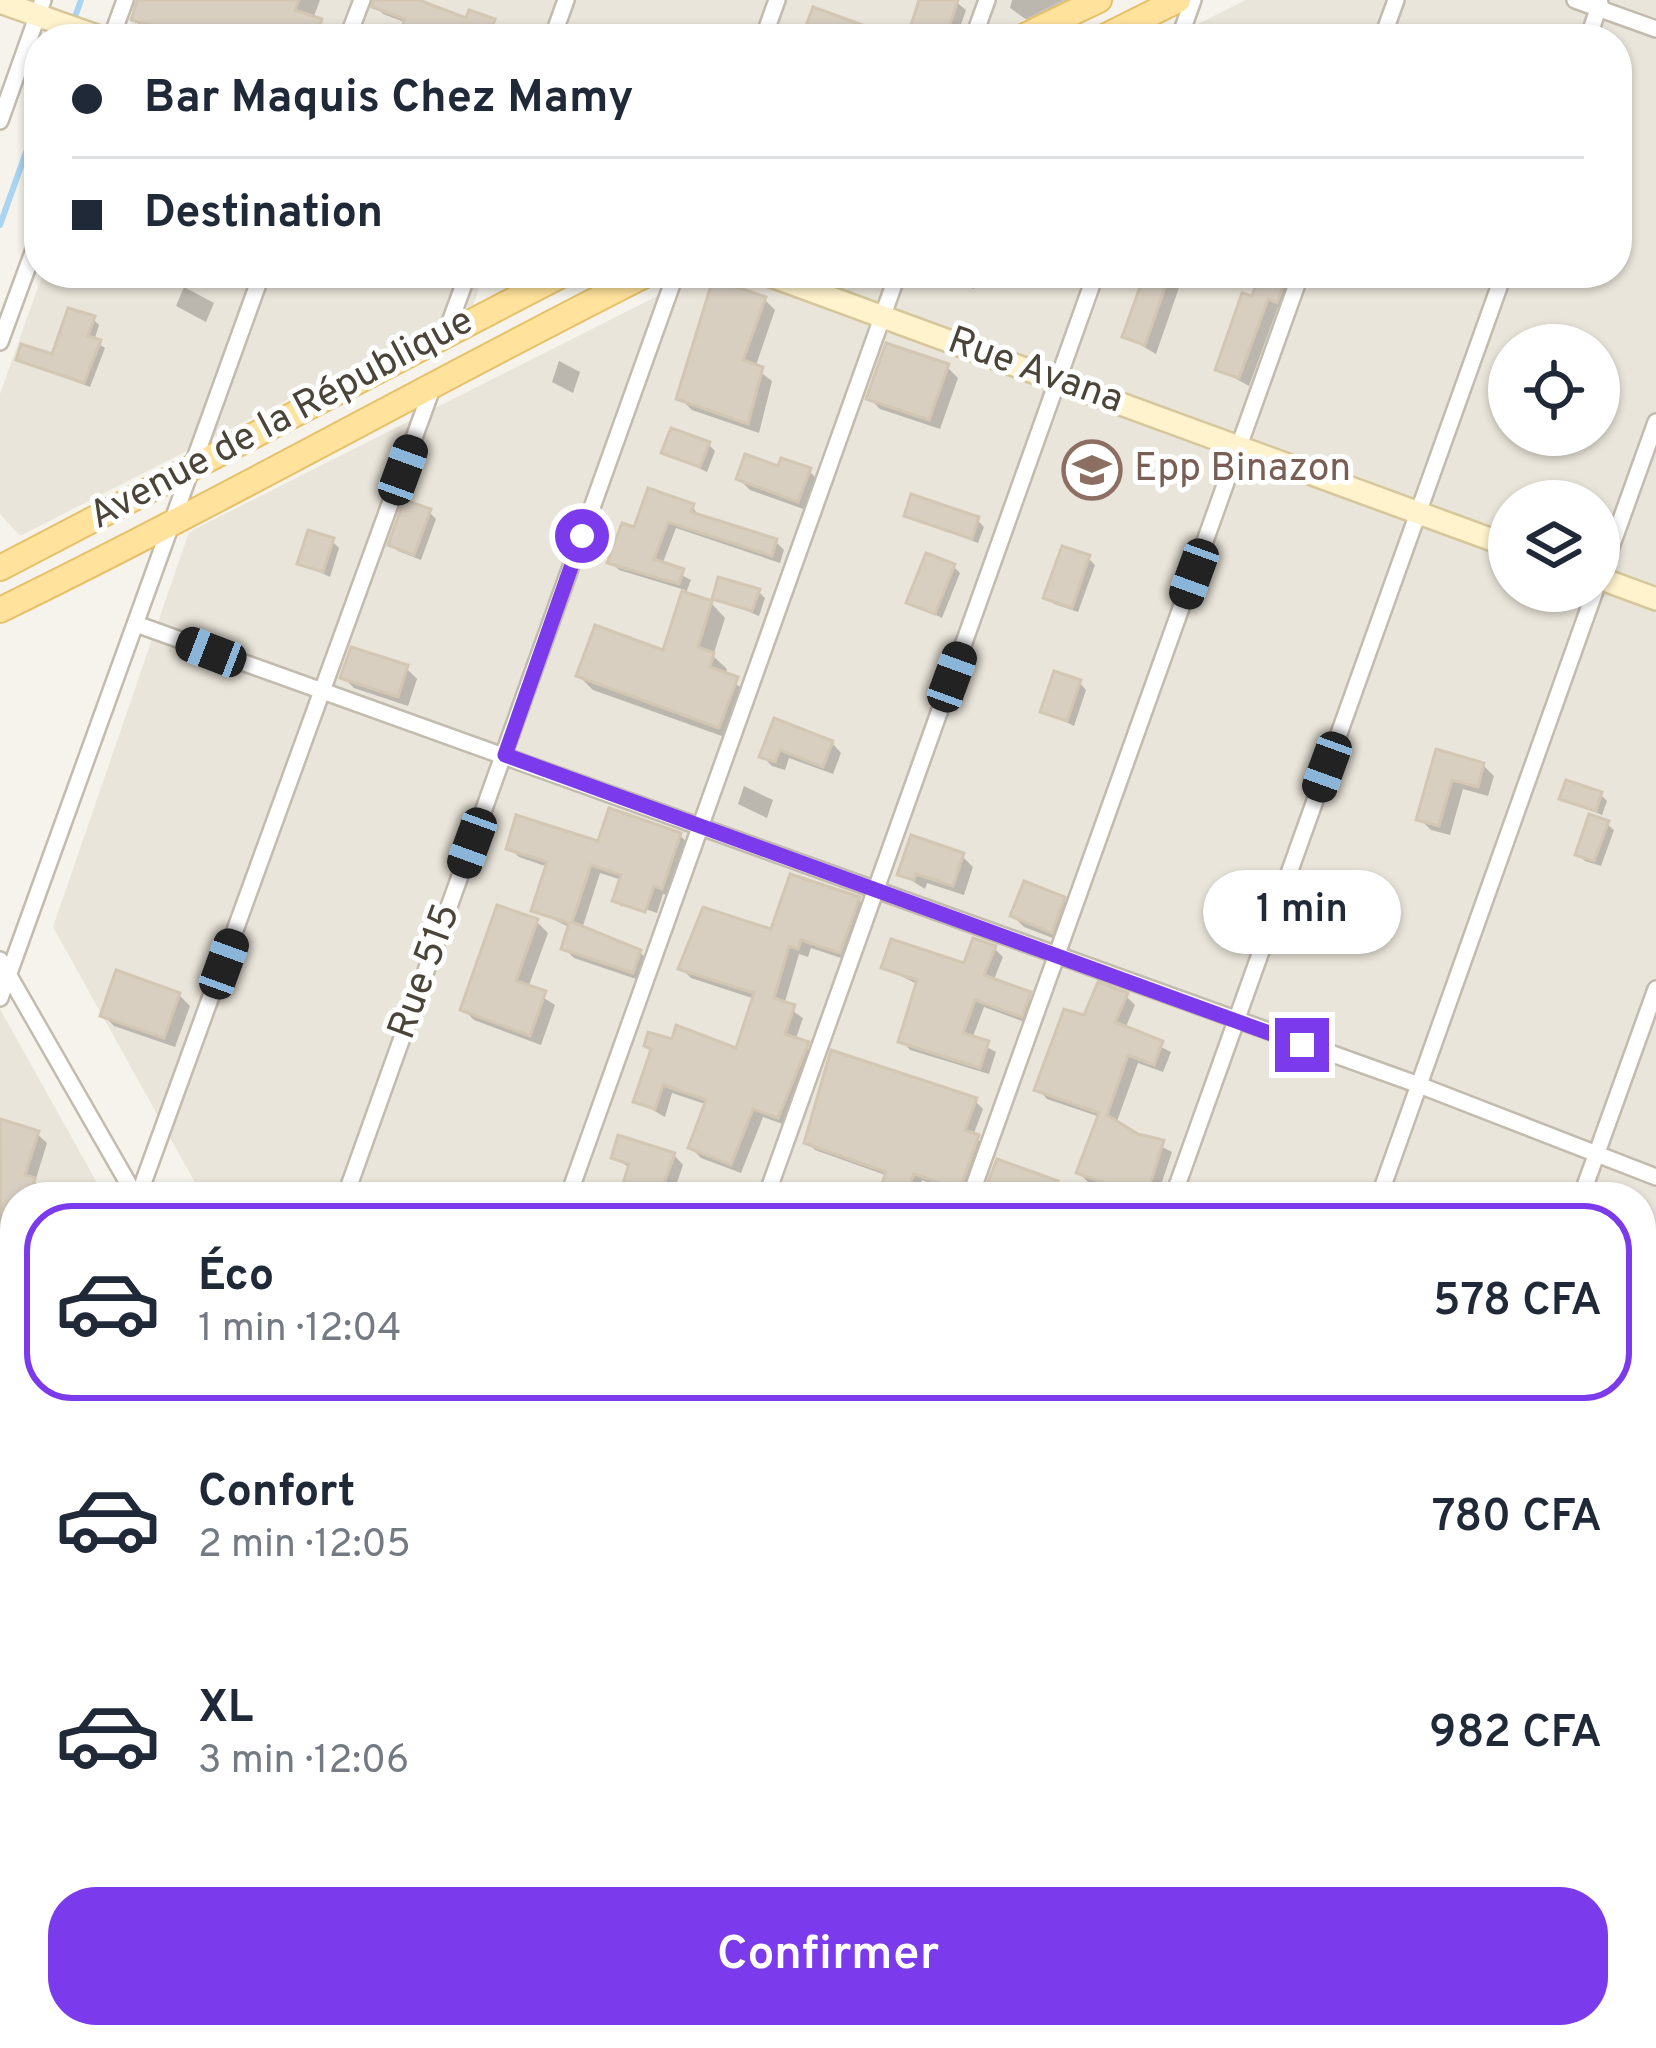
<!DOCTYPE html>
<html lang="fr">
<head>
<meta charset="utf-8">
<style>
	:root { --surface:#fff; --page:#f6f6f7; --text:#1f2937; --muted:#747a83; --line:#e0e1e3; --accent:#7c3aed }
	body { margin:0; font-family:Overpass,sans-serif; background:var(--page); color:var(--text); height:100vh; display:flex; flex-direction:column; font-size:45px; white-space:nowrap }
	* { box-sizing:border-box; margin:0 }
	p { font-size:39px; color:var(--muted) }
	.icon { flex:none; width:66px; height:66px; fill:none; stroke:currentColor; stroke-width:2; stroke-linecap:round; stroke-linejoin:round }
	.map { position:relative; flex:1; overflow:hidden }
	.side { position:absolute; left:0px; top:1182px; width:1656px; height:867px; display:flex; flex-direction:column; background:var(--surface); border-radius:48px 48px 0 0; box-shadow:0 3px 9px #0004 }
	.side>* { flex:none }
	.hud { position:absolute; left:24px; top:24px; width:1608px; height:264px; border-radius:48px; box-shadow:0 3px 9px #0004; display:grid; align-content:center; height:264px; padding:0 48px; background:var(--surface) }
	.fabs { position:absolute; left:1488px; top:324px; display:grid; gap:24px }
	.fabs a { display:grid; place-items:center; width:132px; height:132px; border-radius:50%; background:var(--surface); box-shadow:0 3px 9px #0004; font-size:60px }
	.end { position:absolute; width:54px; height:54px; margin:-27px; border:15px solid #7c3aed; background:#fff; box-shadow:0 0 0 6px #fff }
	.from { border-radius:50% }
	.bubble { position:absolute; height:84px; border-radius:42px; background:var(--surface); box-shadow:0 3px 9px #0004; font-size:39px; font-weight:600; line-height:84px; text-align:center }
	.car { position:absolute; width:36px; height:72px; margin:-36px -18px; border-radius:15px; box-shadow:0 0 9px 3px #0007; background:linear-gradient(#222 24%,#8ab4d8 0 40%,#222 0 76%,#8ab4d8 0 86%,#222 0) }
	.hud b { display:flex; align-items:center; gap:42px; height:114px; font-size:45px }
	.hud b+b { border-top:3px solid var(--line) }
	.hud i { width:30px; height:30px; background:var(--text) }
	ul { padding:21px 0 0; list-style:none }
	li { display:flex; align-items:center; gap:36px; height:198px; margin:0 24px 18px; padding:0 24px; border:6px solid transparent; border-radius:48px }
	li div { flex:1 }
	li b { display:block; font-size:45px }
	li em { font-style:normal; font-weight:600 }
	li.on { border-color:var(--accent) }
	li>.icon { width:108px; height:108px; stroke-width:1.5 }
	.cta { display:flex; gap:24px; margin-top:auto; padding:24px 48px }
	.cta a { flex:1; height:138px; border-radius:48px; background:var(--accent); color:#fff; font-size:48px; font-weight:600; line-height:138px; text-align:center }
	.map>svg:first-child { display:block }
	.residential { fill:#eae5da; fill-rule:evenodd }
	.shadow { fill:#0003 }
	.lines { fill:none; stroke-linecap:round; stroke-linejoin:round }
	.stream { stroke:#a9d4f2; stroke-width:6 }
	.building { fill:#d8cfc1; stroke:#d3c7b4; stroke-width:3 }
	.street-casing { stroke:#c2bbae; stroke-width:20 }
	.secondary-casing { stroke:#d6c79b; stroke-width:26 }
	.primary-casing { stroke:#e6c16a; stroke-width:28 }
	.street { stroke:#fff; stroke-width:15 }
	.secondary { stroke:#fff3cd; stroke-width:21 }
	.primary { stroke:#ffe39c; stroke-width:24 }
	.route { stroke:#7c3aed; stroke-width:15 }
	.labels { text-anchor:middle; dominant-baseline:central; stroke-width:10; stroke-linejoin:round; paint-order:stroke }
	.street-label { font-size:39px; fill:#4b4439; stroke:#fff }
	.education-label { font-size:39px; fill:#785e54; stroke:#fff; text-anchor:start }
</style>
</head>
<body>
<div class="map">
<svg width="1656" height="2048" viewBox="0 0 1656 2048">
	<rect width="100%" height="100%" fill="#f6f3ec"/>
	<g class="residential">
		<path d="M141 0H1062L986 39H127Z"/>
		<path d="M1246 0H1656V1995L1637 2048H675L667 2034H1641V1197H203L53 927 189 532 703 273H1617V39H1168ZM1509 345H1599V435H1509ZM1509 501H1599V591H1509Z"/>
		<path d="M43 273H485L473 305 20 536 0 514V394Z"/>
		<path d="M0 1009 105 1197H15V2034H574L582 2048H0Z"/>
	</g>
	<g class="shadow">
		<path d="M148 0H230L217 39H181L141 27 134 19Z"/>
		<path d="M249 0H320L313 19 328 29 324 39H232Z"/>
		<path d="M378 0H419L468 22H493L501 30 498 39H401L407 23 383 14 376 6Z"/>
		<path d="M922 0H954L966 10 956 39 923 33 914 24Z"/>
		<path d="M1012 0H1074L1031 23 1010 8Z"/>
		<path d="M1260 32 1279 39H1257Z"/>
		<path d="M934 273H980L974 289Z"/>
		<path d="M1017 273H1067L1062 287Z"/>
		<path d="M1146 273H1184L1156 354 1125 336Z"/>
		<path d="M1263 273H1290L1288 277 1278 274 1294 291 1287 311 1278 307 1249 386 1218 369Z"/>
		<path d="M184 287 214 303 206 322 176 306Z"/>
		<path d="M764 299 775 310 755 368 772 381 759 433 692 410 681 399Z"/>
		<path d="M93 319 99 325 94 341 105 348 90 387 19 359 54 358Z"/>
		<path d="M559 361 580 372 573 393 552 382Z"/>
		<path d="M947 367 958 378 940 429 880 409 869 398Z"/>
		<path d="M708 444 715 451 707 472 665 452Z"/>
		<path d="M780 470 809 471 820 482 809 511 750 490 739 479Z"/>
		<path d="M692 506 700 518 776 542 784 550 780 563 676 528 662 565 691 580 685 595 711 603 725 618 713 656 727 669 725 676 750 694 733 740 593 690 579 676 665 654 685 590 619 570 611 562 636 531Z"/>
		<path d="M429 512 436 519 421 560 398 551 391 544Z"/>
		<path d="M907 515 977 520 984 527 978 543Z"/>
		<path d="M332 541 339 548 330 577 300 563Z"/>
		<path d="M1088 558 1095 565 1078 612 1054 604 1047 598Z"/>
		<path d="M953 566 960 573 942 618 910 602Z"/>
		<path d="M758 591 765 598 759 616 715 598Z"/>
		<path d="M406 668 417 679 408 706 354 688 343 677Z"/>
		<path d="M1080 683 1086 690 1074 726 1043 711Z"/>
		<path d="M776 722 832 743 841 753 833 774 789 758 785 770 772 766 763 757Z"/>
		<path d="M1438 753 1483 765 1494 776 1488 796 1463 789 1450 835 1431 830 1420 819Z"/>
		<path d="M744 786 773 800 767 818 738 804Z"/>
		<path d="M1600 794 1607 801 1602 815 1563 798Z"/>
		<path d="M1607 824 1614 830 1601 866 1585 861 1578 854Z"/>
		<path d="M680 835 689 845 672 896 663 894 657 913 622 901V907L615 900 622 880 600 873 582 929 640 952 649 962 642 981 574 958 564 948 571 928 534 910 548 867 519 857 509 848Z"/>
		<path d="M962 856 973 867 964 895 927 883 925 889 901 874Z"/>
		<path d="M1063 899 1074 910 1063 942 1024 927 1013 916Z"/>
		<path d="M859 900 869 910 850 961 811 948 808 957 799 954 784 1005 803 1018 795 1041 817 1055 788 1126 763 1117 741 1173 701 1158 691 1148 708 1105 672 1093 665 1117 637 1101 653 1052 647 1046 737 1052 755 999 691 978 681 968Z"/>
		<path d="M537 922 548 933 528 988 555 1005 541 1045 474 1020 463 1009Z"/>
		<path d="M994 948 1003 957 993 982 1038 1003 1030 1024 984 1007 972 1039 996 1052 989 1074 910 1050 902 1041 919 985 885 968 966 966Z"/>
		<path d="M179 995 190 1006 175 1047 114 1026 103 1015Z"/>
		<path d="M1126 996 1135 1005 1125 1029 1171 1052 1163 1072 1138 1063 1116 1124 1172 1152 1157 1197H1133L1088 1182 1079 1173 1100 1117 1047 1099 1038 1089Z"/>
		<path d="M975 1101 983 1109 973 1136 986 1146 968 1196 922 1180 916 1197H880L888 1176 815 1150 807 1142Z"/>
		<path d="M0 1122 37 1134 47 1143 35 1182 43 1190 41 1197H15V1260L0 1301Z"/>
		<path d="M674 1155 683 1165 672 1197H625L631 1169 614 1157Z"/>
		<path d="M1057 1184 1065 1197H996L989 1190Z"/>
		<path d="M0 1404 15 1409V1429L0 1424Z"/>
		<path d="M1641 1450 1647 1457 1643 1468 1656 1473 1654 1516 1641 1512Z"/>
		<path d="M7 1458 15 1461V1497L0 1487Z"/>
		<path d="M0 1532 15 1542 0 1587Z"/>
		<path d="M1 1661 15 1667V1690L0 1682Z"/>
		<path d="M0 1688 8 1696 0 1720Z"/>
		<path d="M0 1815 15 1820V1888L7 1911 15 1914V2033L0 2028Z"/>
		<path d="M102 2034H154L191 2047 195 2038 219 2048H96Z"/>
		<path d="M692 2034H861L856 2048H795L767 2035 764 2048H688Z"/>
		<path d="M910 2034H916L947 2048H904Z"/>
		<path d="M1205 2034 1225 2038 1231 2048H1200Z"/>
		<path d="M1301 2034H1373L1402 2048H1295Z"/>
	</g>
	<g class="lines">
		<g class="stream">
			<path d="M67 39 81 0"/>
			<path d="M0 225 39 116"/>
		</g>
	</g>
	<g class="building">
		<path d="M137 0H299L295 10 322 19 315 39 272 31 270 39H178L180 33 131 20Z"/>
		<path d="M374 0H419L466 18 469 10 495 19 488 39H398L405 19 372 7Z"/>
		<path d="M919 0H958L946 36 911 25Z"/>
		<path d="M813 7 896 37V39H801Z"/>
		<path d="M1145 273H1170L1145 345 1122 337Z"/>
		<path d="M1260 273 1286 278 1277 303 1268 299 1239 378 1215 370 1242 293 1252 296Z"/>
		<path d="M713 279 766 297 743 360 763 367 748 424 676 399Z"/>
		<path d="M68 308 95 316 88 336 101 340 84 383 16 360 21 344 52 354Z"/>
		<path d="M886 343 949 364 929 420 866 399Z"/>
		<path d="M671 428 710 442 700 467 661 453Z"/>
		<path d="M745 454 778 466 781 458 811 468 798 502 736 479Z"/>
		<path d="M648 488 694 504 691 512 777 539 772 556 668 522 654 559 684 569 679 584 607 563 622 523 634 527Z"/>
		<path d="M911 494 979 517 972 539 904 516Z"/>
		<path d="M404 500 431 509 414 555 388 545Z"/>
		<path d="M308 530 334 538 323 572 297 564Z"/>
		<path d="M1062 546 1090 555 1072 608 1043 598Z"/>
		<path d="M926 553 955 564 935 614 906 603Z"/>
		<path d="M718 577 760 589 752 611 712 599Z"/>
		<path d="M682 591 712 601 698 647 714 653 710 667 738 677 719 728 576 676 595 625 663 650Z"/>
		<path d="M351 647 408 665 398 697 340 678Z"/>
		<path d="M1054 671 1081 680 1067 721 1040 712Z"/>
		<path d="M774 718 833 741 823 767 780 750 775 762 759 757Z"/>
		<path d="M1436 749 1484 763 1478 787 1452 780 1439 826 1416 820Z"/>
		<path d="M1566 780 1602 792 1596 811 1559 799Z"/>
		<path d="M609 808 681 833 662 889 654 886 645 912 612 901 621 875 591 865 572 922 641 950 633 973 561 949 569 923 531 911 547 862 506 849 516 815 598 841Z"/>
		<path d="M1589 814 1609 821 1594 861 1575 855Z"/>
		<path d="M911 835 964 853 953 886 916 874 914 880 897 875Z"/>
		<path d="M790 874 860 897 840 953 801 940 798 949 789 946 774 998 795 1005 785 1034 809 1042 778 1118 753 1109 731 1165 688 1148 706 1100 663 1085 655 1109 633 1102 651 1049 644 1046 648 1032 672 1039 676 1025 736 1048 754 993 678 969 703 907 771 929Z"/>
		<path d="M1024 881 1065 897 1052 933 1010 916Z"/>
		<path d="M497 905 538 919 516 981 546 991 530 1036 460 1010Z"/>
		<path d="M973 938 996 946 984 975 1031 992 1022 1017 975 1000 963 1033 989 1041 980 1068 898 1042 917 980 881 968 891 939 964 963Z"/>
		<path d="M116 970 180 993 164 1038 100 1016Z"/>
		<path d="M1098 982 1128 993 1115 1022 1163 1041 1154 1065 1128 1055 1107 1115 1138 1134 1164 1140 1146 1197 1076 1173 1099 1113 1034 1090 1064 1009 1084 1015Z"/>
		<path d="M831 1050 977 1098 965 1130 979 1135 960 1190 914 1174 905 1197H877L886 1172 804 1143Z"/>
		<path d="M0 1119 39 1131 25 1175 35 1178 29 1197H15V1226L1 1262Z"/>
		<path d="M618 1135 675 1153 659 1197H619L629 1164 611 1158Z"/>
		<path d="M997 1159 1058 1181 1052 1197H1003L985 1190Z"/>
		<path d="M14 1787 15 1840 1 1875 0 1822Z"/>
		<path d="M0 1906 15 1911V2027L0 2022Z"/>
	</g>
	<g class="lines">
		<defs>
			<g id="street">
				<path d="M1575 0 1656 29"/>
				<path d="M111 39 125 0"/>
				<path d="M347 39 362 0"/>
				<path d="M552 39 566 0"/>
				<path d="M763 39 777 0"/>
				<path d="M973 39 987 0"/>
				<path d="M1179 39 1193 0"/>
				<path d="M1382 39 1396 0"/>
				<path d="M1588 39 1600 3"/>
				<path d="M0 121 43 0"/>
				<path d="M446 333 468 273"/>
				<path d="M0 342 39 236"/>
				<path d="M1599 581 1656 422"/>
				<path d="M136 624 1419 1085 1656 1177"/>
				<path d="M0 960 136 1197"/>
				<path d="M0 998 262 273"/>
				<path d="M138 1197 434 383"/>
				<path d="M345 1197 676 273"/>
				<path d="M568 1197 898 273"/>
				<path d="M766 1197 1096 273"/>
				<path d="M970 1197 1301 273"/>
				<path d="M1173 1197 1504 273"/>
				<path d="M1379 1197 1595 591"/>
				<path d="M1581 1197 1656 989"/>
				<path d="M0 1516 15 1521"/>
				<path d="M0 1588 15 1546"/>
				<path d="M1641 1615 1656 1573"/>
				<path d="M617 2034 625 2048"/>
				<path d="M1459 2034 1499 2048"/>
				<path d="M42 2048 47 2034"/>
				<path d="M260 2048 265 2034"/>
				<path d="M464 2048 469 2034"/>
				<path d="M672 2048 677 2034"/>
				<path d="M870 2048 875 2034"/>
				<path d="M1076 2048 1081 2034"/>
				<path d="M1279 2048 1284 2034"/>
			</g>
			<g id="secondary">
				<path d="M0 2 105 39"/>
				<path d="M763 273 1509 546"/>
				<path d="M1599 578 1656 599"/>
			</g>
			<g id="primary">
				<path d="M1018 39 1099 0"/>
				<path d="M1100 39 1178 0"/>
				<path d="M0 568 565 273"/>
				<path d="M0 610C219 503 431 383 649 273"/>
			</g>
		</defs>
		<use href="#street" class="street-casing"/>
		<use href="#secondary" class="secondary-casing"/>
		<use href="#primary" class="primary-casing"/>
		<use href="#street" class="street"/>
		<use href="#secondary" class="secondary"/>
		<use href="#primary" class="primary"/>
	</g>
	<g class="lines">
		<path class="route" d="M582 536 505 755 1302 1045"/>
	</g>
	<defs>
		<symbol id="school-ring" viewBox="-11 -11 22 22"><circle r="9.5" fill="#fff" stroke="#8d6e63" stroke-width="1.5"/><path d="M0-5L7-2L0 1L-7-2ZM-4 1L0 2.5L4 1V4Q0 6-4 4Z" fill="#8d6e63"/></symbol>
	</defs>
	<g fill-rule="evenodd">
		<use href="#school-ring" x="1059" y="437" width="66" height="66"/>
	</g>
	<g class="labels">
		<g class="street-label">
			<text transform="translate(1035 372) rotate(20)">Rue Avana</text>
			<text transform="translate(282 420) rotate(-28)">Avenue de la République</text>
			<text transform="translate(426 972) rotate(-70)">Rue 515</text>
		</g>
		<g class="education-label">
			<text x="1134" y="470">Epp Binazon</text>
		</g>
	</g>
</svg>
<div class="fabs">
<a><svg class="icon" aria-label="locate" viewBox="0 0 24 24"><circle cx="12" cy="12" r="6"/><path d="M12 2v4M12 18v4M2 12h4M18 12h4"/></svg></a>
<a><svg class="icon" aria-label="layers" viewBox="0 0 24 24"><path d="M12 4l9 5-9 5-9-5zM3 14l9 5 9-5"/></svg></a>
</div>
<i class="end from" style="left:582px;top:536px"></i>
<i class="end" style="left:1302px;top:1045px"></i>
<div class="bubble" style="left:1203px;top:870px;width:198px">1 min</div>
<i class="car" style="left:403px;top:470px;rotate:20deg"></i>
<i class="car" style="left:1194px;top:574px;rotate:200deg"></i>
<i class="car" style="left:211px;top:652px;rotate:291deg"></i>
<i class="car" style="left:952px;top:677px;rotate:20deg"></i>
<i class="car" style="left:1327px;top:767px;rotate:200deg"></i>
<i class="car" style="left:472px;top:843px;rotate:200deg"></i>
<i class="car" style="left:224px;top:964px;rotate:20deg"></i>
<div class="hud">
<b><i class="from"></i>Bar Maquis Chez Mamy</b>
<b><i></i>Destination</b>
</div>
<section class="side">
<ul>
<li class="on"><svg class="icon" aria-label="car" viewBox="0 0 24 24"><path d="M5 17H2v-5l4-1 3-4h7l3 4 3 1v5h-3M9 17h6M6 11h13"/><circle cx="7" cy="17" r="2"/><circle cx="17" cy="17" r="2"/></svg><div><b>Éco</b><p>1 min · 12:04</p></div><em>578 CFA</em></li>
<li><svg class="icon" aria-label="car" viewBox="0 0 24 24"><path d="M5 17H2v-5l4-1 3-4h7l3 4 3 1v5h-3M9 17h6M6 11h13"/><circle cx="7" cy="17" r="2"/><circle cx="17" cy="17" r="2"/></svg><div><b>Confort</b><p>2 min · 12:05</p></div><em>780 CFA</em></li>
<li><svg class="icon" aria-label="car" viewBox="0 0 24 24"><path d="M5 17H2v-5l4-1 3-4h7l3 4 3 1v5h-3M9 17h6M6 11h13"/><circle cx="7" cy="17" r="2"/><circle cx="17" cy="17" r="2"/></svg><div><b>XL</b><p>3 min · 12:06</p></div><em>982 CFA</em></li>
</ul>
<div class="cta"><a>Confirmer</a></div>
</section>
</div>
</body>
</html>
